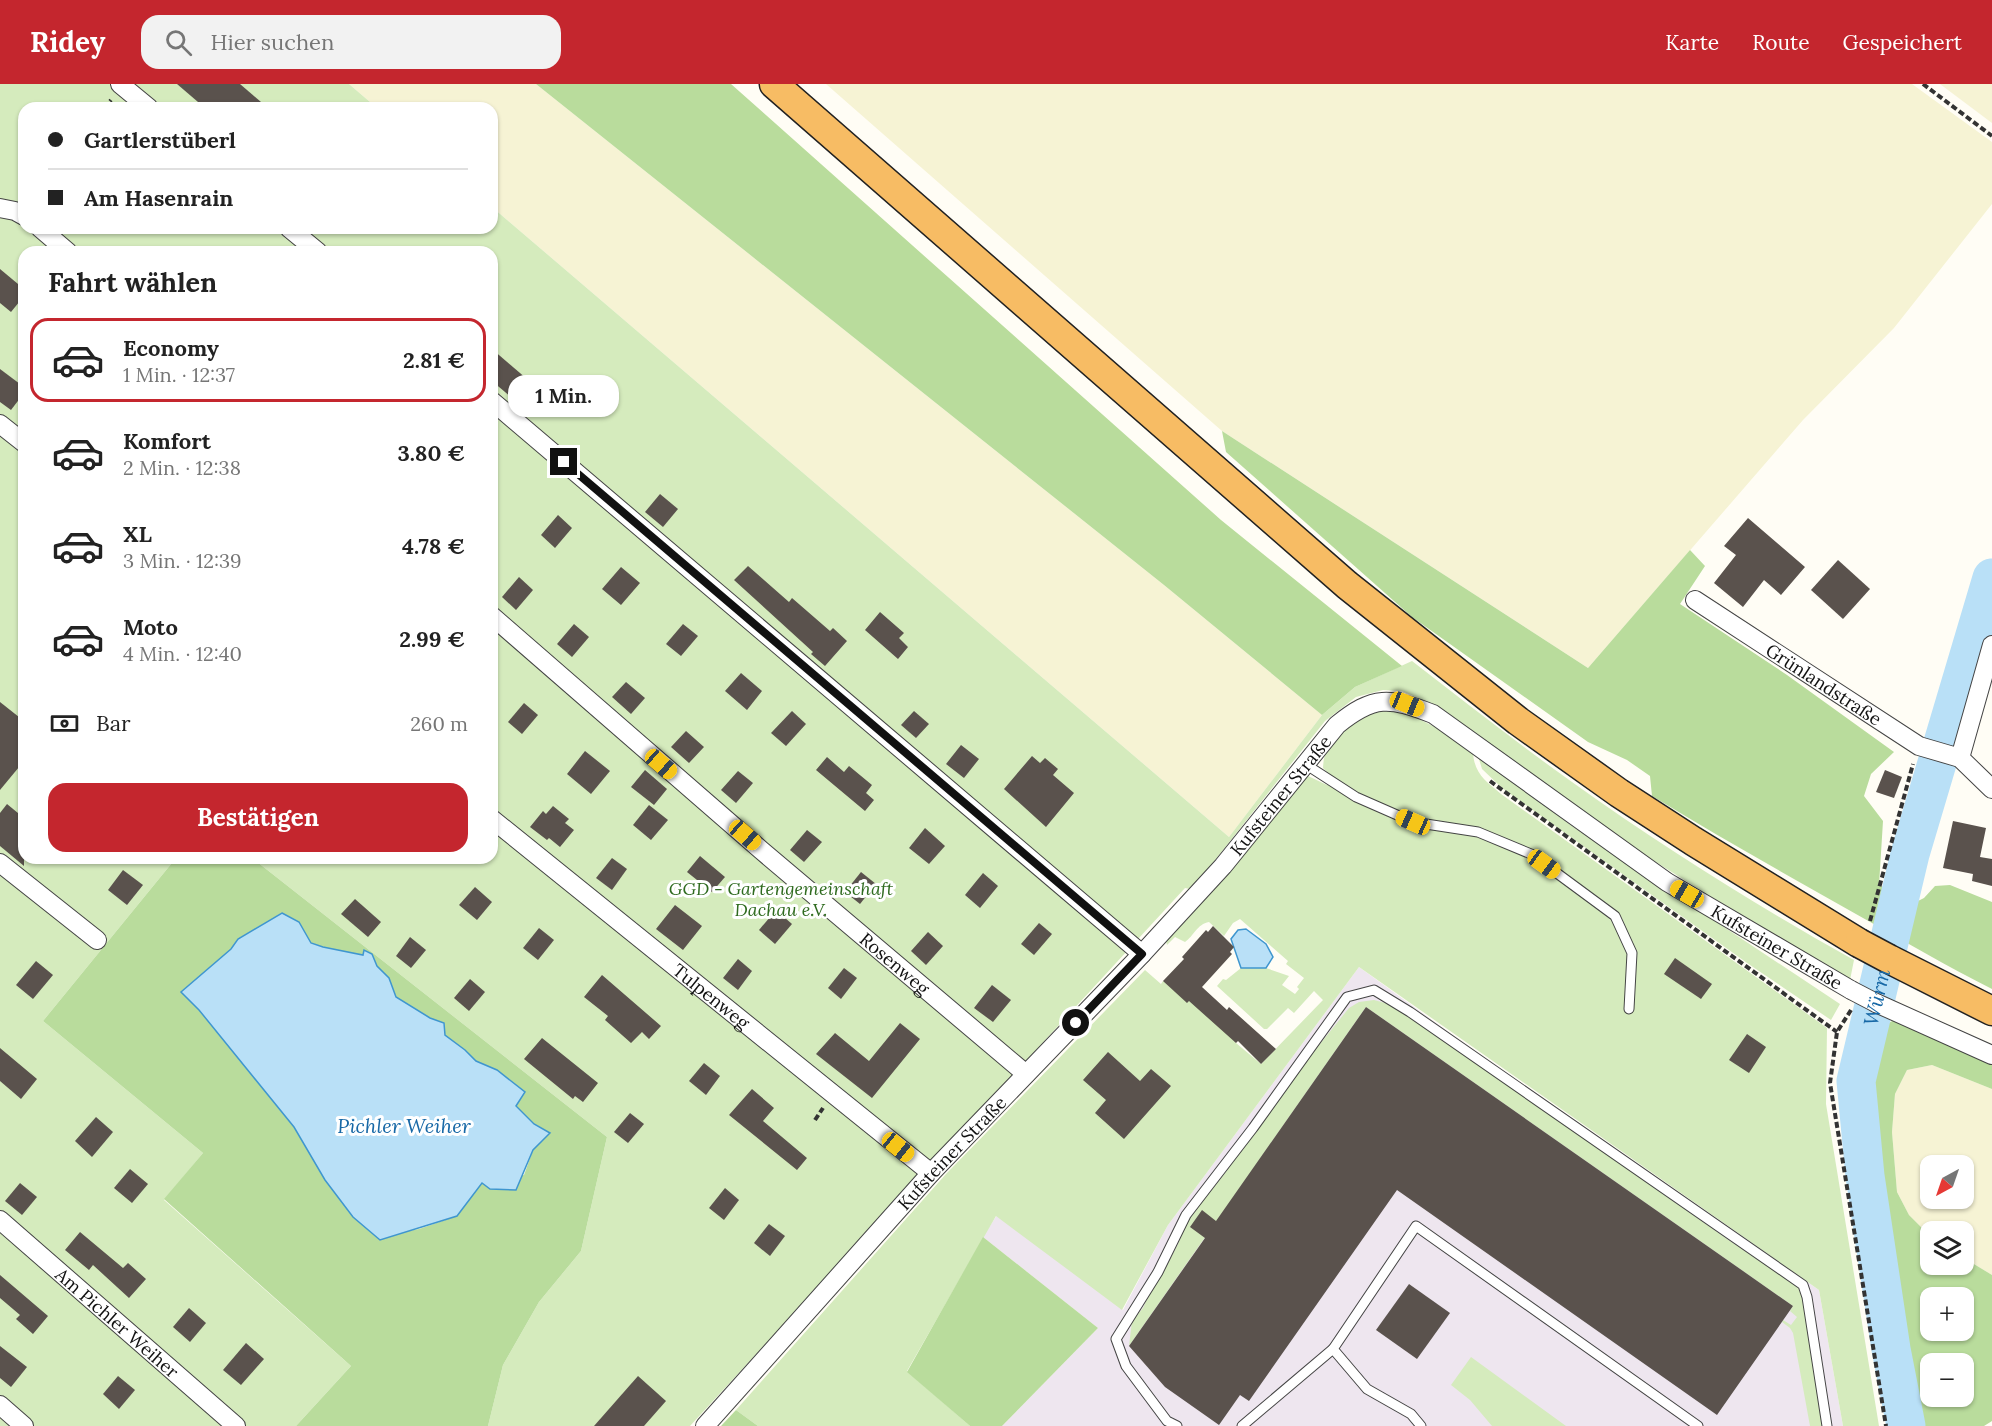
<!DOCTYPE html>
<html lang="de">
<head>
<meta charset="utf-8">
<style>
	:root { --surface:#fff; --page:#f2f2f2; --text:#222; --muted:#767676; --line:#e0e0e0; --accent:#c4262e }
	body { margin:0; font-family:Lora,serif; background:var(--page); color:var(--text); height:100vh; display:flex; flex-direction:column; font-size:22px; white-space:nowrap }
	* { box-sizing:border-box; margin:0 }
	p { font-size:20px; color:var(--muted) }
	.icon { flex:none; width:33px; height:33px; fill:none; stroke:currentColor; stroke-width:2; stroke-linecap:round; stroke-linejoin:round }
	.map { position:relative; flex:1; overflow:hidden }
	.drawer { position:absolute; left:18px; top:162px; width:480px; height:618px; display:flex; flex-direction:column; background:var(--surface); border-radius:18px; box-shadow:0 2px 4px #0004 }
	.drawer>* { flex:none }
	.guide { position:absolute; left:18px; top:18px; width:480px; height:132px; border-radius:18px; box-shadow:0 2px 4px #0004; display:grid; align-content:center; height:132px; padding:0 30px; background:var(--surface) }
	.needle { width:39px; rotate:220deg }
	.buttons { position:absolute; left:1920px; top:1071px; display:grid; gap:12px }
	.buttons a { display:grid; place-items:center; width:54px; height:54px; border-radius:12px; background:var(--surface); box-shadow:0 2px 4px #0004; font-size:30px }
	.end { position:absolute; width:27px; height:27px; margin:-14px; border:8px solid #111; background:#fff; box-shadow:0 0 0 3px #fff }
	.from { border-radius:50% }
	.bubble { position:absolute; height:42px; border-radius:18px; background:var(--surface); box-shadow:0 2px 4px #0004; font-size:20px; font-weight:800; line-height:42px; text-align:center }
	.car { position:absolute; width:18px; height:36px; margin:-18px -9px; border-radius:8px; box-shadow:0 0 4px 2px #0007; background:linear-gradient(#f5c518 24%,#345 0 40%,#f5c518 0 76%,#345 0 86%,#f5c518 0) }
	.guide b { display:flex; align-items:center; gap:21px; height:57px; font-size:22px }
	.guide b+b { border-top:2px solid var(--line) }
	.guide i { width:15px; height:15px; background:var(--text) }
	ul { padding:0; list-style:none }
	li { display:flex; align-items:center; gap:18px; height:84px; margin:0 12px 9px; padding:0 18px; border:3px solid transparent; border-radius:18px }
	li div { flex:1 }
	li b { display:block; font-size:22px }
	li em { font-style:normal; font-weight:800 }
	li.current { border-color:var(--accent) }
	li>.icon { width:54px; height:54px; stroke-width:1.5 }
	h2 { padding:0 30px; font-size:27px; line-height:72px }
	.pay { display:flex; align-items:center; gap:15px; height:66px; padding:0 30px; font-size:22px }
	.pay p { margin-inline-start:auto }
	.action { display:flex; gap:12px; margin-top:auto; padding:12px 30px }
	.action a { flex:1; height:69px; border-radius:18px; background:var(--accent); color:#fff; font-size:24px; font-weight:800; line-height:69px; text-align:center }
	header { display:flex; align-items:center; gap:36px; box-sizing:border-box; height:84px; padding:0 30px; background:var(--accent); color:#fff }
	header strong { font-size:28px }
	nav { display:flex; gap:33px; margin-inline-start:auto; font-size:21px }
	.search { width:420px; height:54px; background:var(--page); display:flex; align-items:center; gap:15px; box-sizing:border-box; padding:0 21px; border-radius:18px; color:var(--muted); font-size:22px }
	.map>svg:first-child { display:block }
	.industrial { fill:#eee6ef }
	.farmland { fill:#f6f3d4; fill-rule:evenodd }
	.green { fill:#d5ebbd }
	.forest { fill:#b9dc9c; fill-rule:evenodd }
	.water { fill:#b9e0f7; stroke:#3f96cf; stroke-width:1.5 }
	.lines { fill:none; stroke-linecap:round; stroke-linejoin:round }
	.river { stroke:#b9e0f7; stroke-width:39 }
	.building { fill:#5a524d }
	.service-casing { stroke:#444; stroke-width:11 }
	.minor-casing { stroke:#444; stroke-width:20 }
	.trunk-casing { stroke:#222; stroke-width:31 }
	.path { stroke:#333; stroke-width:4; stroke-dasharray:6 3; stroke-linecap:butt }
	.service { stroke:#fff; stroke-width:9 }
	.minor { stroke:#fff; stroke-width:18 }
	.trunk { stroke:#f7bc64; stroke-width:28 }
	.minor-bridge-casing { stroke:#444; stroke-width:20; stroke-linecap:butt }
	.trunk-bridge-casing { stroke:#222; stroke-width:31; stroke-linecap:butt }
	.minor-bridge { stroke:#fff; stroke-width:18 }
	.trunk-bridge { stroke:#f7bc64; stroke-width:28 }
	.route { stroke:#111; stroke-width:8 }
	.labels { text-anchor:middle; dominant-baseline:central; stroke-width:6; stroke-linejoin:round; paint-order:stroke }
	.street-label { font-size:18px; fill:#111; stroke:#fff }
	.park-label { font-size:18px; font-style:italic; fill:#2f6b1f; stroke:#fff }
	.water-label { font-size:20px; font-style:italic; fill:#1768a6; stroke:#fff }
</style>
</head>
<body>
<header>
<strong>Ridey</strong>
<div class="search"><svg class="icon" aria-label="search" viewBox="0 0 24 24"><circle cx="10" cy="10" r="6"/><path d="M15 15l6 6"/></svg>Hier suchen</div>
<nav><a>Karte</a><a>Route</a><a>Gespeichert</a></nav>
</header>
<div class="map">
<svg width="1992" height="1342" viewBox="0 0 1992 1342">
	<rect width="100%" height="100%" fill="#fffdf5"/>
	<path class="industrial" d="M1359 883 1450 949 1819 1206 1843 1342H1002L1098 1244 983 1153 997 1131 1123 1226 1168 1141Z"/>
	<g class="farmland">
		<path d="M349 0H536L1164 501 1322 631 1229 753 492 123V24H377Z"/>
		<path d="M826 0H1912L1992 58V120L1894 244 1803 336 1588 584 1222 347Z"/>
		<path d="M1940 0H1992V39Z"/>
		<path d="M1932 981 1992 1005V1191L1964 1174V1148H1930V1152L1909 1131 1897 1108 1892 1048 1895 1010 1907 986ZM1930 1082H1964V1114H1930Z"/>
	</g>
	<g class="green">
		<path d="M0 0H349L377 24H24V144H492V123L1229 753 1322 631 1355 603 1412 577C1465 618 1517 659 1572 698 1663 763 1757 822 1854 876L1850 896 1705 809 1632 763 1561 715 1441 624 1402 607 1383 606 1356 613 1325 637 1208 785 1190 805 1185 804 690 1342H488L503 1281 539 1218 581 1167 607 1053 252 774H492V168H24V774H176L43 937 203 1069 164 1116 351 1282 296 1342H0Z"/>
		<path d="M1387 626 1409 630 1435 643 1473 668C1474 690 1486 697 1501 710L1827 944 1826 1020 1879 1342H1843L1819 1206 1359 883 1168 1141 1122 1226 996 1132 907 1287 970 1342H758L736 1326 946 1090 1145 886 1161 900 1163 897 1199 906 1236 959 1261 980 1323 916 1314 907 1294 929 1288 924 1267 945H1264L1217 902 1223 895 1226 896 1241 884H1266L1289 892 1282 901 1295 910 1299 905 1297 903 1304 894 1286 880 1288 877 1240 835 1233 839 1224 852 1209 838C1197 840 1194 852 1185 858L1175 853 1167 861 1166 857 1299 695 1308 692 1327 701 1332 693 1323 684C1324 659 1340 641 1363 631 1370 628 1379 627 1387 626Z"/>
		<path d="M1478 672 1572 742 1840 920 1831 936 1750 881 1502 704 1482 685Z"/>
		<path d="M1374 916 1389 920 1407 930 1730 1157 1796 1201 1800 1206 1805 1224 1824 1342H1810L1793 1249 1790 1244 1782 1238 1783 1236 1791 1241 1797 1233 1790 1227 1793 1222 1366 923 1129 1262 1132 1237 1143 1224 1154 1200 1167 1181 1178 1160 1187 1136 1225 1089 1294 992 1349 924 1359 918Z"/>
		<path d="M1471 1273 1566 1342H1492L1470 1316 1451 1301Z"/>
	</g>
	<g class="forest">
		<path d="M536 0H731L1221 436 1402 582 1355 603 1322 631 1164 501Z"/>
		<path d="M1222 347 1588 584 1690 466 1705 482 1680 520 1787 591 1894 668 1871 690 1864 712 1883 737 1879 801 1914 819 1924 814 1935 802 1950 801 1992 818V905C1948 883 1906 858 1863 834 1792 794 1721 754 1652 712L1650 692 1627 676 1588 658 1412 533 1226 368Z"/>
		<path d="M176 774H252L607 1053 581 1167 539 1218 503 1281 488 1342H296L351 1282 164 1115 203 1069 43 937ZM282 829 299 838 311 859 323 863 363 871 364 867 372 870 377 882 389 894 396 913 430 934 444 939 445 951 465 966 476 977 497 986 525 1008 516 1022 534 1040 550 1049 533 1066 524 1091 482 1098 457 1132 419 1145 393 1150 380 1155 353 1133 325 1096 294 1043 199 926 181 908 231 865 238 855Z"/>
		<path d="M1903 931 1992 971V1005L1932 981 1907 986 1895 1010 1892 1048 1897 1108 1909 1131 1930 1152V1180H1964V1174L1992 1191V1337L1984 1342H1906L1891 1265 1865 1092 1856 997 1867 951ZM1930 1214H1964V1246H1930ZM1930 1280H1964V1312H1930Z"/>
		<path d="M983 1153 1098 1244 1002 1342H970L907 1288Z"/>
		<path d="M736 1326 758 1342H721Z"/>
	</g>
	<g class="water">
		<path d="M282 829 299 838 311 859 323 863 363 871 364 866 372 870 377 882 389 894 396 913 430 934 444 939 445 951 465 966 476 977 497 986 525 1008 516 1022 534 1040 550 1049 533 1066 516 1106 490 1105 482 1099 457 1132 380 1156 353 1133 325 1096 294 1043 199 926 181 908 231 865 238 855Z"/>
		<path d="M1246 845 1266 860 1273 873 1266 884H1241L1231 855 1238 846Z"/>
	</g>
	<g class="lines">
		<path class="river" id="s1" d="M1906 1342 1891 1265 1865 1092 1856 997 1910 770 1992 494"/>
	</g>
	<g class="building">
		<path d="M177 0H240L268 24H205Z"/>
		<path d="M0 185 24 205V212L11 228 0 219Z"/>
		<path d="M492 265 534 301 518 319 492 297Z"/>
		<path d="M0 285 24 303V309L11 326 0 318Z"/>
		<path d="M660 410 678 425 663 443 645 428Z"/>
		<path d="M558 431 572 444 555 464 541 451Z"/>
		<path d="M1748 434 1805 483 1781 511 1764 496 1743 523 1714 499 1736 471 1724 462Z"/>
		<path d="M1838 476 1870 505 1843 535 1811 506Z"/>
		<path d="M748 482 789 518 792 514 830 547 833 544 847 557 825 582 811 570 813 568 734 496Z"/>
		<path d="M621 483 640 499 621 521 602 505Z"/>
		<path d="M519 493 533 506 516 526 502 513Z"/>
		<path d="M880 528 904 549 899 554 908 563 898 575 865 546Z"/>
		<path d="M574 540 589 553 572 573 557 560Z"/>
		<path d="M683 540 698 552 681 572 666 560Z"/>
		<path d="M741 589 762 607 747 626 725 607Z"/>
		<path d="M626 598 645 614 631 630 612 613Z"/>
		<path d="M0 618 24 637V677L0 706Z"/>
		<path d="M524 619 538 631 522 650 508 638Z"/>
		<path d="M792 627 806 640 786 662 771 649Z"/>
		<path d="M914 627 929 640 916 654 901 641Z"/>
		<path d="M686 647 704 663 689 679 671 663Z"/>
		<path d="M961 661 979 675 964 694 946 680Z"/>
		<path d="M585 667 610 687 591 710 567 690Z"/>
		<path d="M1032 672 1040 679 1045 674 1058 685 1053 691 1074 709 1046 743 1004 705Z"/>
		<path d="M827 673 844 688 849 682 872 701 866 709 874 716 865 727 816 686Z"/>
		<path d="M645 686 667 705 654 721 631 703Z"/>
		<path d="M1885 686 1902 693 1894 714 1876 708Z"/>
		<path d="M738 687 753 699 736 719 721 706Z"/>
		<path d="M7 720 24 734V782L0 762V729Z"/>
		<path d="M649 721 668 736 651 756 633 741Z"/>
		<path d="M553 722 569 735 565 739 574 746 560 763 549 754 547 756 530 743 543 727 546 730Z"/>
		<path d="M1953 737 1986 744 1980 773 1992 775V802L1972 797 1973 790 1943 784Z"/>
		<path d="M925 744 945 762 929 780 909 764Z"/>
		<path d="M807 746 822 758 804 778 790 766Z"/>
		<path d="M700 772 725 793 712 808 687 788Z"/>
		<path d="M612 774 627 785 612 806 596 794Z"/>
		<path d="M123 786 143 801 127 821 108 806Z"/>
		<path d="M861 788 876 800 860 820 845 808Z"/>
		<path d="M983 789 998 802 980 824 965 811Z"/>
		<path d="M475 803 492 818 477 836 459 821Z"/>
		<path d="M355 815 381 838 368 853 341 830Z"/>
		<path d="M675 821 702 842 683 866 656 845Z"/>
		<path d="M776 826 792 840 775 860 759 846Z"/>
		<path d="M1039 839 1052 850 1034 871 1021 860Z"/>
		<path d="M1213 842 1234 863 1230 868 1232 870 1202 903 1227 926 1229 923 1276 965 1261 980 1238 957 1236 959 1189 917 1187 919 1163 897 1184 875 1182 873 1206 846 1208 848Z"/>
		<path d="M539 844 554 856 538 876 523 864Z"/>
		<path d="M928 848 943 862 926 881 911 867Z"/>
		<path d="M410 853 426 866 411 884 396 872Z"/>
		<path d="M1675 874 1712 900 1701 915 1664 890Z"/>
		<path d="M738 875 752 887 738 906 723 894Z"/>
		<path d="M36 877 53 891 33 915 16 901Z"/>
		<path d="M844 884 857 894 841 915 828 904Z"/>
		<path d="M602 891 661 942 649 955 642 948 631 959 605 936 608 932 584 913Z"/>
		<path d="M470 895 485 908 469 927 454 914Z"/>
		<path d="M992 901 1011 916 993 938 974 924Z"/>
		<path d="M1366 923 1793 1222 1717 1331 1397 1106 1249 1317 1240 1311 1219 1341 1165 1303 1129 1262 1205 1154 1190 1143 1202 1126 1216 1137Z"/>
		<path d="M900 939 920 955 872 1014 816 970 835 949 869 977Z"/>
		<path d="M1747 950 1766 963 1749 989 1729 976Z"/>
		<path d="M542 954 598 999 583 1018 575 1012 573 1015 524 975Z"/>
		<path d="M0 964 37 995 21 1015 0 997Z"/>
		<path d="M1108 968 1140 997 1151 985 1171 1002 1124 1055 1095 1029 1106 1016 1083 996Z"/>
		<path d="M704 979 720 992 706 1011 689 997Z"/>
		<path d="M752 1005 774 1024 763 1037 807 1074 797 1086 729 1031Z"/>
		<path d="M630 1029 644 1040 628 1059 614 1048Z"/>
		<path d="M96 1033 113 1048 92 1073 75 1057Z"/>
		<path d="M130 1085 148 1100 132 1119 114 1104Z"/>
		<path d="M20 1099 37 1113 22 1131 5 1117Z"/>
		<path d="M725 1104 739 1116 724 1136 709 1124Z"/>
		<path d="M769 1140 785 1152 770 1172 754 1159Z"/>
		<path d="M80 1148 123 1184 128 1179 146 1195 129 1214 93 1181 89 1186 65 1166Z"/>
		<path d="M0 1191 48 1232 33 1250 16 1235 20 1231 0 1214Z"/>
		<path d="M1409 1200 1450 1229 1417 1275 1376 1246Z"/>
		<path d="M189 1224 206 1239 190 1258 173 1243Z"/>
		<path d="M246 1259 264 1275 241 1301 223 1286Z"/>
		<path d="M0 1262 27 1283 11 1303 0 1294Z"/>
		<path d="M118 1292 135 1306 119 1325 103 1310Z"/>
		<path d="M638 1292 666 1317 644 1342H594Z"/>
	</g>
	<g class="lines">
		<defs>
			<g id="service">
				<path d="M1305 680 1356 713 1413 738 1478 748 1531 770 1615 832 1632 869 1629 925"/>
				<path d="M1177 1342 1167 1337 1126 1282 1116 1255 1158 1188 1186 1131 1253 1044 1347 913 1374 906 1410 928 1803 1201 1807 1213 1827 1342"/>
				<path d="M1242 1342 1333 1265"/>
				<path d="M1421 1342 1411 1330 1367 1305 1333 1265 1416 1142 1698 1342"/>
			</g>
			<g id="minor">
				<path d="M120 0 149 24"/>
				<path d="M0 124 15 127 24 132"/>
				<path d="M40 144 68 168"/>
				<path d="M289 144 318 168"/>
				<path d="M492 317 1142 870"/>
				<path d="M0 340 24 359"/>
				<path id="s2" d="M1695 516 1919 662 1960 674 1992 705"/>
				<path id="s3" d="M492 532 761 766 1026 990"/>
				<path d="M1960 674 1992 561"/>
				<path id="s4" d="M492 735 931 1089"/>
				<path d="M0 779 97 856"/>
				<path d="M1876 919 1992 971"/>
				<path id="s5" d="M0 1136 236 1342"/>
				<path d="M0 1321 24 1342"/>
				<path id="s6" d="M705 1342 931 1089 1142 870 1223 782 1337 641C1374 611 1389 613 1433 630L1667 798 1851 906"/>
			</g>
			<g id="trunk">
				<path d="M774 0 1347 501 1518 637 1619 709 1693 757 1859 859"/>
				<path d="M1889 875 1992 927"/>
			</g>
		</defs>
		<use href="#service" class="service-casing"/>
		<use href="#minor" class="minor-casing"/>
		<use href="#trunk" class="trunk-casing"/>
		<g class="path">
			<path d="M1923 0 1992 52"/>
			<path d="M104 24 111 16"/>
			<path d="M1490 697 1837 948"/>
			<path d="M1870 837 1913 680"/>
			<path d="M1851 926 1837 948 1830 999 1886 1342"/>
			<path d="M815 1036 823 1024"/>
		</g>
		<use href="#service" class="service"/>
		<use href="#minor" class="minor"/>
		<use href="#trunk" class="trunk"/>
		<defs>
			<path id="minor-bridge" d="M1851 906 1876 919"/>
			<path id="trunk-bridge" d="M1859 859 1889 875"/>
		</defs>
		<use href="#minor-bridge" class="minor-bridge-casing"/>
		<use href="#trunk-bridge" class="trunk-bridge-casing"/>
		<use href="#minor-bridge" class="minor-bridge"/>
		<use href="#trunk-bridge" class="trunk-bridge"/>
	</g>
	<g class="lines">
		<path class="route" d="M564 378 1142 870 1076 939"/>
	</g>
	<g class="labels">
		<g class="street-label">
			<text stroke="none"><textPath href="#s2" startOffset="154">Grünlandstraße</textPath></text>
			<text stroke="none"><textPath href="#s6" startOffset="854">Kufsteiner Straße</textPath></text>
			<text stroke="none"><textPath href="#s6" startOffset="1464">Kufsteiner Straße</textPath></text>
			<text stroke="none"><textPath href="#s3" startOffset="532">Rosenweg</textPath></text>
			<text stroke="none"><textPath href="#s4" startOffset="282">Tulpenweg</textPath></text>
			<text stroke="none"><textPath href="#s6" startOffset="368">Kufsteiner Straße</textPath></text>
			<text stroke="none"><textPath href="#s5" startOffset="156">Am Pichler Weiher</textPath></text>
		</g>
		<g class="park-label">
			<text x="781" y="804">GGD - Gartengemeinschaft<tspan x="781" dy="21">Dachau e.V.</tspan></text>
		</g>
		<g class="water-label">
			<text stroke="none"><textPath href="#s1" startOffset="435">Würm</textPath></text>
			<text x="404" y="1041">Pichler Weiher</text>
		</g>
	</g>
</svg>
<div class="buttons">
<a><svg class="needle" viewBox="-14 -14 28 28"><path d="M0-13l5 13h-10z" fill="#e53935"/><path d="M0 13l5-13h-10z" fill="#767676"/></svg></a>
<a><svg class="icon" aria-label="layers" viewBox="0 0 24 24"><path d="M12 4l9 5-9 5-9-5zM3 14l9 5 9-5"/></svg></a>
<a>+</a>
<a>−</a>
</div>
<i class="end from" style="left:1076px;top:939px"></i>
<i class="end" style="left:564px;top:378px"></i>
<div class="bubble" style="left:508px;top:291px;width:111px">1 Min.</div>
<i class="car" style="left:1407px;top:620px;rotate:112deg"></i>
<i class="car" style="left:661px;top:680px;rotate:131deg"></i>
<i class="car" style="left:1413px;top:738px;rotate:294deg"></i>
<i class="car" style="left:745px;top:751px;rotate:131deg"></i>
<i class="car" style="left:1544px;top:780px;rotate:126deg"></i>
<i class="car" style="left:1687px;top:810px;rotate:300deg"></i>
<i class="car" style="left:898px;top:1063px;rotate:129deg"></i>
<div class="guide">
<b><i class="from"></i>Gartlerstüberl</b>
<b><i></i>Am Hasenrain</b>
</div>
<section class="drawer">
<h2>Fahrt wählen</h2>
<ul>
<li class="current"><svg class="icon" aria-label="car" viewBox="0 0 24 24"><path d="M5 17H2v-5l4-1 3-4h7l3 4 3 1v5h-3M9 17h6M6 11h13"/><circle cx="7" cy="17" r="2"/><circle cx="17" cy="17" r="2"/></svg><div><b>Economy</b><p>1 Min. · 12:37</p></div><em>2.81 €</em></li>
<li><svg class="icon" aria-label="car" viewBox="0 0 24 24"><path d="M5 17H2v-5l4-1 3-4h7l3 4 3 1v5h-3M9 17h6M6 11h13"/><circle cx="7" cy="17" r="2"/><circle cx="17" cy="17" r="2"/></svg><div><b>Komfort</b><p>2 Min. · 12:38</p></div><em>3.80 €</em></li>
<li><svg class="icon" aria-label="car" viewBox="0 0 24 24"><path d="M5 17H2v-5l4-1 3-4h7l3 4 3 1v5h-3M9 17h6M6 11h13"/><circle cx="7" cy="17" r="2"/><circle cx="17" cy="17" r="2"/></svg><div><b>XL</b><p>3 Min. · 12:39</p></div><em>4.78 €</em></li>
<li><svg class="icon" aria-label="car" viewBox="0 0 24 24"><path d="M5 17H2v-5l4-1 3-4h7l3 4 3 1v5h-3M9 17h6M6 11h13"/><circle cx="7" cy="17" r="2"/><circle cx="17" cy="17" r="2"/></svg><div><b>Moto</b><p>4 Min. · 12:40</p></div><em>2.99 €</em></li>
</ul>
<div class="pay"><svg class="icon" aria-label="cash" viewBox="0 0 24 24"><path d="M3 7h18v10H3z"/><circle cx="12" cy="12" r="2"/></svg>Bar<p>260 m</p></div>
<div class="action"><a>Bestätigen</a></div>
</section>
</div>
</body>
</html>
